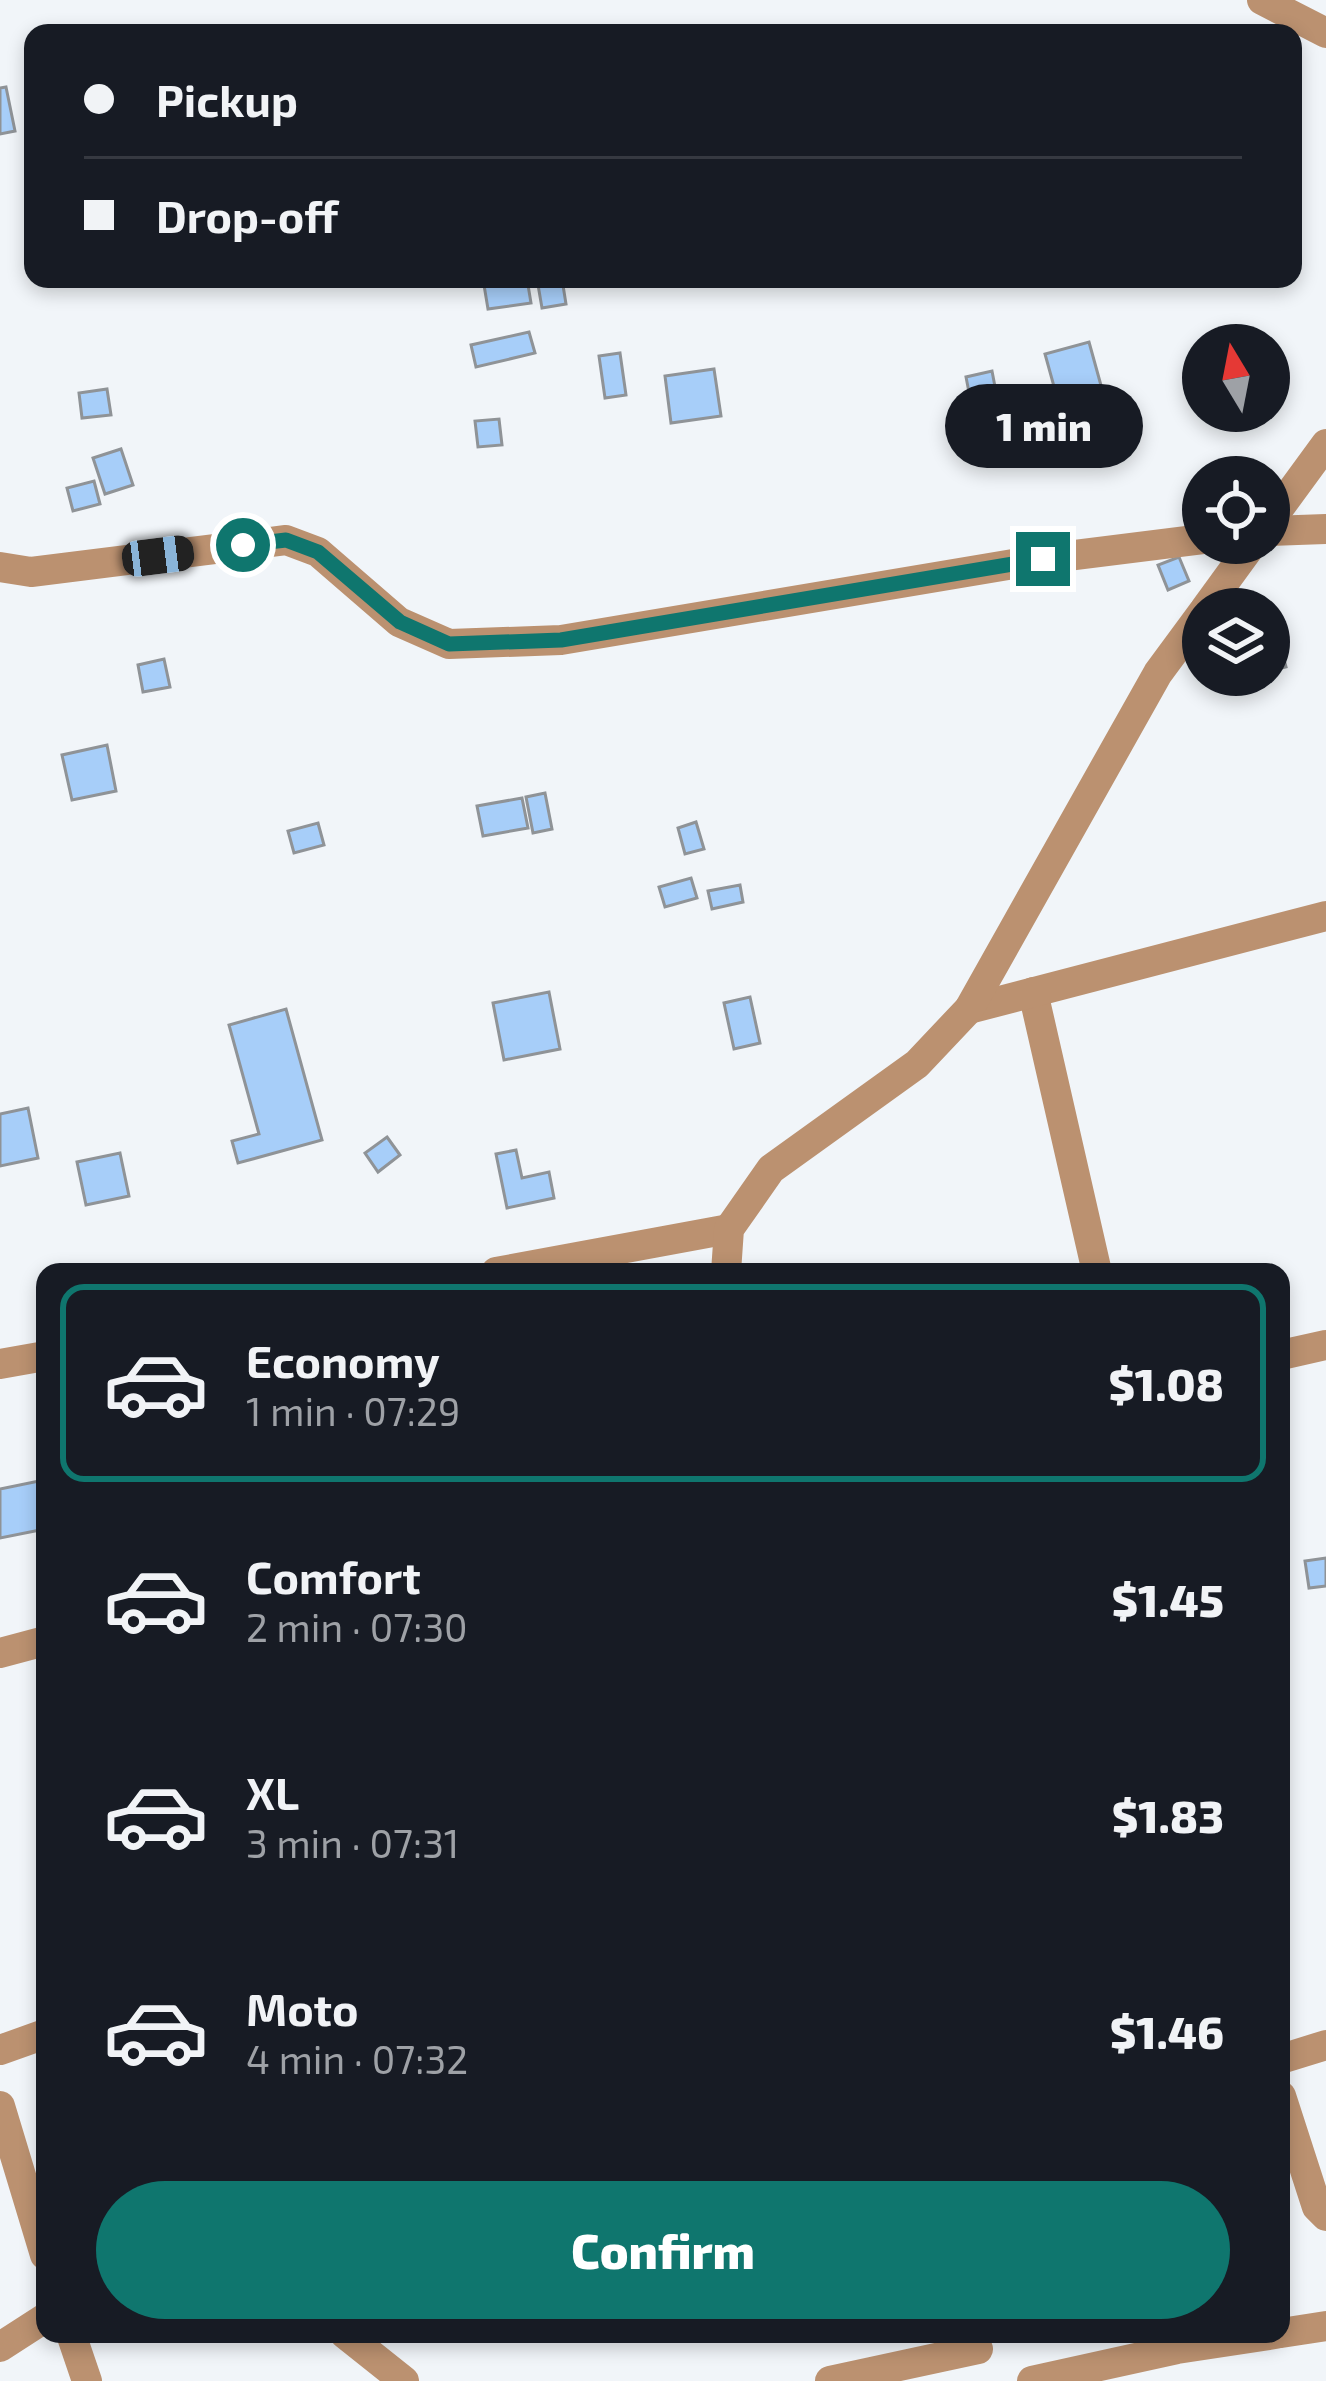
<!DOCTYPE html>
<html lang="en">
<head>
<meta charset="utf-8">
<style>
	:root { --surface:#171b24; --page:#20242c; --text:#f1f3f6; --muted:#9ea1a6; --line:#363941; --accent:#0f766e }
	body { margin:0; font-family:"Exo 2",sans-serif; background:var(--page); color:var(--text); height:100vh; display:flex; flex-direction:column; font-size:45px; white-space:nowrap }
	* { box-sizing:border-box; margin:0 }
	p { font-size:39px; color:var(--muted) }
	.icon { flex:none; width:66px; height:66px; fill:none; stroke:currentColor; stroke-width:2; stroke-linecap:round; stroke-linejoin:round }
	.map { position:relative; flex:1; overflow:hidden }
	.drawer { position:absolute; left:36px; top:1263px; width:1254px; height:1080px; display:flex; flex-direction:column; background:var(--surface); border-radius:24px; box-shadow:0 6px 18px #0003 }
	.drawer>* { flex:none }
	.hud { position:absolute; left:24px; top:24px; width:1278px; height:264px; border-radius:24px; box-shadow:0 6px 18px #0003; display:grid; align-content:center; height:264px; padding:0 60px; background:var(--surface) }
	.needle { width:78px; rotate:350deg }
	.buttons { position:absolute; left:1182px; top:324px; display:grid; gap:24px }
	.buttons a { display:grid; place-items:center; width:108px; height:108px; border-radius:50%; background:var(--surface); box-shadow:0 6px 18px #0003; font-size:60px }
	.end { position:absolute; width:54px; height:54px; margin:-27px; border:15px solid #0f766e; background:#fff; box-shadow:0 0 0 6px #fff }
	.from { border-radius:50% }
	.bubble { position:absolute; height:84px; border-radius:42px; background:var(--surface); box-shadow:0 6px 18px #0003; font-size:39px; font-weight:800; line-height:84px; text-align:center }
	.car { position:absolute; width:36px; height:72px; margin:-36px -18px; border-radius:15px; box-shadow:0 0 9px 3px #0007; background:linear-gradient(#222 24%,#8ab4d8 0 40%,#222 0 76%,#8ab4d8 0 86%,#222 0) }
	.hud b { display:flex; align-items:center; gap:42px; height:114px; font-size:45px }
	.hud b+b { border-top:3px solid var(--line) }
	.hud i { width:30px; height:30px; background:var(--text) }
	ul { padding:21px 0 0; list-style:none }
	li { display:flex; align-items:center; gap:36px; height:198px; margin:0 24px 18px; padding:0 36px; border:6px solid transparent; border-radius:24px }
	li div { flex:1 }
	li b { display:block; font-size:45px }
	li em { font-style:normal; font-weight:800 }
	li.on { border-color:var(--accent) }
	li>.icon { width:108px; height:108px; stroke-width:1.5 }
	.button { display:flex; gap:24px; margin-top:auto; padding:24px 60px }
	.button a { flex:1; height:138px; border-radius:72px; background:var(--accent); color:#fff; font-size:48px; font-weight:800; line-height:138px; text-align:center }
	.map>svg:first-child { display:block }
	.building { fill:#a7cef9; stroke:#8f9397; stroke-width:3 }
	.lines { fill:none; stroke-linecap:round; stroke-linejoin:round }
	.minor { stroke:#bb9170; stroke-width:30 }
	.route { stroke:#0f766e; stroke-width:15 }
</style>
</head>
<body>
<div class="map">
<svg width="1326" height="2381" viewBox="0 0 1326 2381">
	<rect width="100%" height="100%" fill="#f1f5f9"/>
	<g class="building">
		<path d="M6 87 15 131 0 134V88Z"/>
		<path d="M483 279H527L531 303 488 309Z"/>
		<path d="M537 279H562L566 304 542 308Z"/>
		<path d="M529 332 535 353 476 367 471 345Z"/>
		<path d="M1089 342 1102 389 1058 401 1045 354Z"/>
		<path d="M620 353 626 395 605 398 599 356Z"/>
		<path d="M714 369 721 416 671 423 665 376Z"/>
		<path d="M992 371 1001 418 975 423 966 377Z"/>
		<path d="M107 389 111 415 82 418 79 393Z"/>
		<path d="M499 419 502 445 478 447 475 421Z"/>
		<path d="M1037 428 1044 456 1014 463 1007 436Z"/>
		<path d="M121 449 133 485 105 494 93 458Z"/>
		<path d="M94 481 100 504 73 511 67 488Z"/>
		<path d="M1179 557 1189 581 1168 590 1158 565Z"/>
		<path d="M1279 641 1286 667 1269 671V644Z"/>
		<path d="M164 659 170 687 143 692 138 665Z"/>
		<path d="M107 745 116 791 72 800 62 755Z"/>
		<path d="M545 793 552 829 533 833 526 797Z"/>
		<path d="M522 798 528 828 483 836 477 806Z"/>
		<path d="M696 822 704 849 685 854 678 828Z"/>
		<path d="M318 823 324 845 294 853 288 831Z"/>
		<path d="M691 878 697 898 665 907 659 887Z"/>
		<path d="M740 885 743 902 712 909 708 891Z"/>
		<path d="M549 992 560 1049 504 1060 493 1003Z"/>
		<path d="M750 997 760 1043 734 1049 724 1003Z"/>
		<path d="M286 1009 322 1140 238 1163 232 1141 259 1134 229 1025Z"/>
		<path d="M28 1108 38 1158 0 1166V1114Z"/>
		<path d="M387 1137 400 1155 378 1172 365 1153Z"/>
		<path d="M516 1150 522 1178 549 1172 554 1198 507 1208 496 1154Z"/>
		<path d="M120 1153 129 1196 86 1205 77 1162Z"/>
		<path d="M39 1481 45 1513V1529L0 1538V1489Z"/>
		<path d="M1326 1558V1586L1309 1588 1305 1561Z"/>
	</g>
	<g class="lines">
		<g class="minor">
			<path d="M1262 0 1326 33"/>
			<path d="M1269 522 1326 444"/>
			<path d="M1269 531 1326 529"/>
			<path d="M0 567 31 572 286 540 318 552 399 622 449 644 561 640 1043 559 1203 539"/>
			<path d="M1205 609 1253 543"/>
			<path d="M1033 992 1097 1272"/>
			<path d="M969 1009 1326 916"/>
			<path d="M496 1272 729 1229"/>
			<path d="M726 1272 729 1229 771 1169 917 1064 969 1009 1158 673 1203 612"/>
			<path d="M1281 1355 1326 1345"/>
			<path d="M0 1364 45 1356"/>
			<path d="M0 1653 45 1641"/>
			<path d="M0 2050 45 2034"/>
			<path d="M1281 2059 1326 2045"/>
			<path d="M1281 2096 1317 2207 1326 2216"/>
			<path d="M0 2106 45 2255"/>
			<path d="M1281 2333 1326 2326"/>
			<path d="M71 2334 87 2381"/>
			<path d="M345 2334 404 2381"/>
			<path d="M0 2347 45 2318"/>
			<path d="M830 2381 978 2349"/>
			<path d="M1032 2381 1177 2349 1275 2334"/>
		</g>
	</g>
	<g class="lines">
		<path class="route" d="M243 545 286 540 318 552 400 622 449 644 561 640 1043 559"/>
	</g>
</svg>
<div class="buttons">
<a><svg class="needle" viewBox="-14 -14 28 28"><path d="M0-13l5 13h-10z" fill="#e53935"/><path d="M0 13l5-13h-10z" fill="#9ea1a6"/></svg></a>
<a><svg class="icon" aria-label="locate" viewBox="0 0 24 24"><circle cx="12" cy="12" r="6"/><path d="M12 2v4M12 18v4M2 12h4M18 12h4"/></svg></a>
<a><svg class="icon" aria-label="layers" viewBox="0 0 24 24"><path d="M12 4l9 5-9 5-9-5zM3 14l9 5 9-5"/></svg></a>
</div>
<i class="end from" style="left:243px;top:545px"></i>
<i class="end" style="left:1043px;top:559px"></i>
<div class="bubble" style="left:945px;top:384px;width:198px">1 min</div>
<i class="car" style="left:158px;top:556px;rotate:83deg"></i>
<div class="hud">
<b><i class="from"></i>Pickup</b>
<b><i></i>Drop-off</b>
</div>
<section class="drawer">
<ul>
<li class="on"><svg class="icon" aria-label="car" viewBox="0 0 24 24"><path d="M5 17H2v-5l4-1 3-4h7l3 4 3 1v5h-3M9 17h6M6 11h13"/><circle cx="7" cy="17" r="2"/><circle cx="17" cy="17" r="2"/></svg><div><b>Economy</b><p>1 min · 07:29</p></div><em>$1.08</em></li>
<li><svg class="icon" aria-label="car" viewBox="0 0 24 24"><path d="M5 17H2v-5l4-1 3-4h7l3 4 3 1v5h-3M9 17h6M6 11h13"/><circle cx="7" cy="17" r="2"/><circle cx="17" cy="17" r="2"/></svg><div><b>Comfort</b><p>2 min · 07:30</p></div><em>$1.45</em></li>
<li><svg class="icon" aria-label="car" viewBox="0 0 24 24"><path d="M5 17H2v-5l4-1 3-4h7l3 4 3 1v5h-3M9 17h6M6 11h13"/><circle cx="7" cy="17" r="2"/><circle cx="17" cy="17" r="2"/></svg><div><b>XL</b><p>3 min · 07:31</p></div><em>$1.83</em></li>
<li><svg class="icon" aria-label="car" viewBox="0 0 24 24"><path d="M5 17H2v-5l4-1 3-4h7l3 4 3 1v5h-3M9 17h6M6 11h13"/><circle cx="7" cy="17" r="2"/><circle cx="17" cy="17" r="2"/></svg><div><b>Moto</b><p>4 min · 07:32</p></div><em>$1.46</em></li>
</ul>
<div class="button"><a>Confirm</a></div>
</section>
</div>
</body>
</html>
